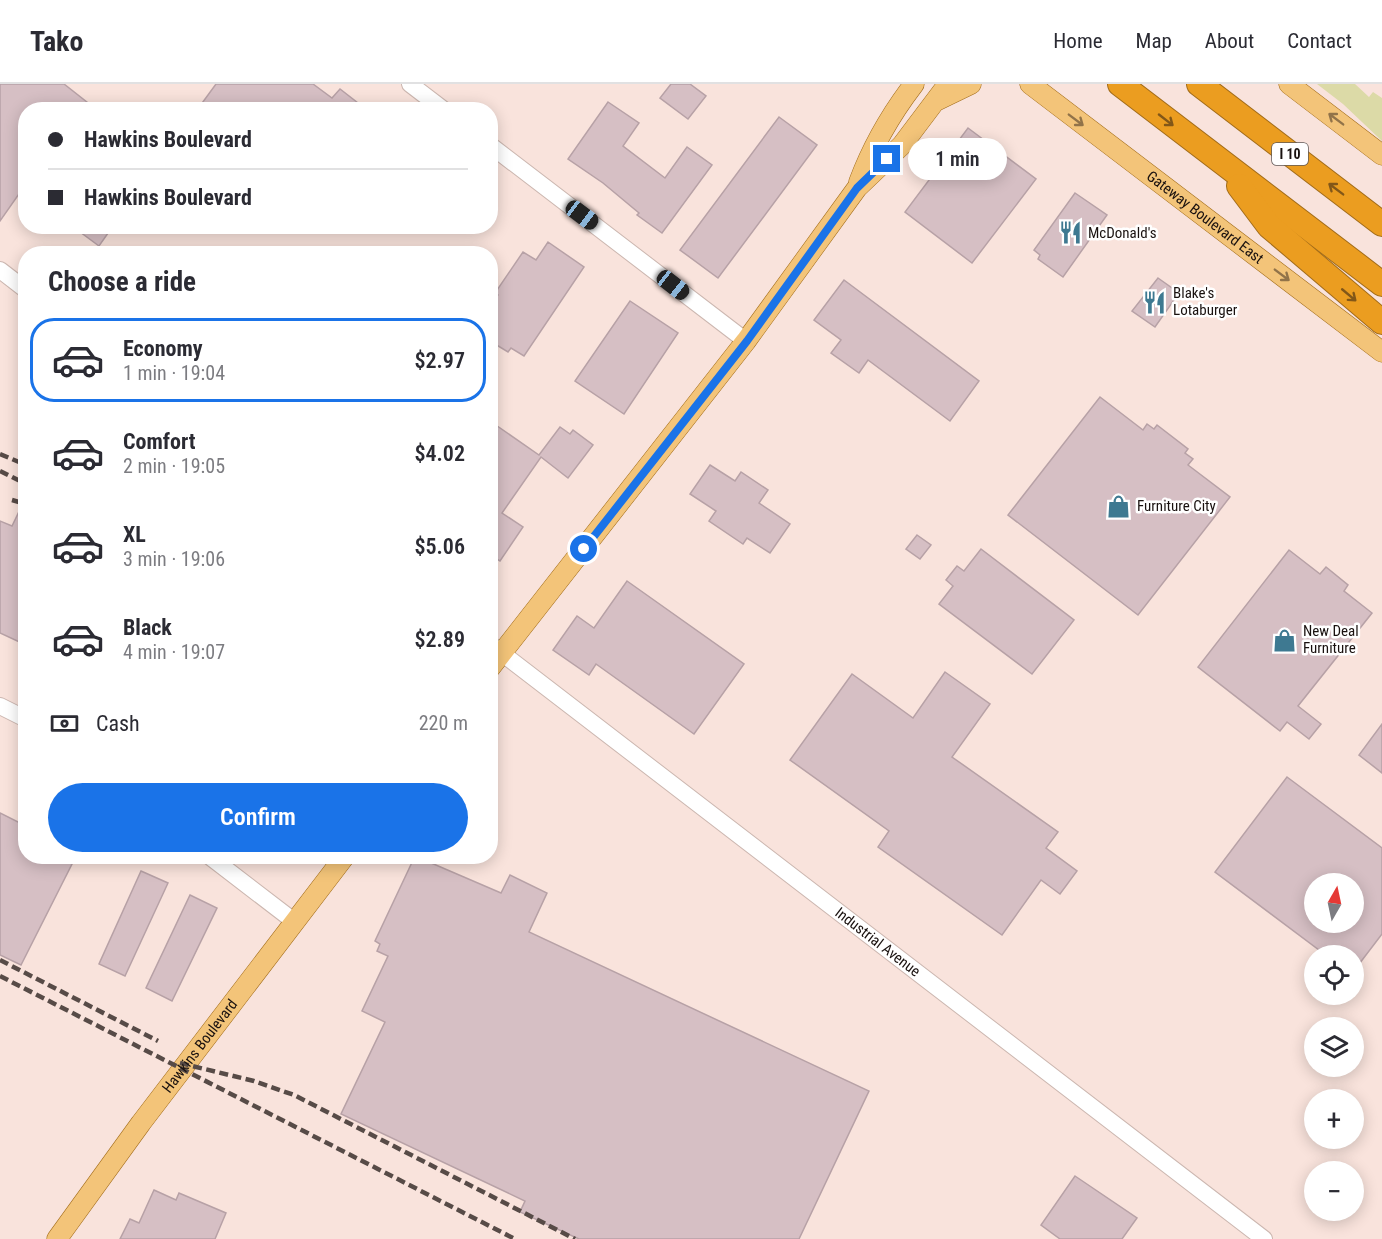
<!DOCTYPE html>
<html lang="en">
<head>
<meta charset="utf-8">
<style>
	:root { --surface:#fff; --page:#f7f7f7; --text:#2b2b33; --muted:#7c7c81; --line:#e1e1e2; --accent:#1a73e8 }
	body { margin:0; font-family:"Roboto Condensed",sans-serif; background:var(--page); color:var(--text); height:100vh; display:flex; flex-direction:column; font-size:22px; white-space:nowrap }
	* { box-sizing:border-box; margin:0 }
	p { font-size:20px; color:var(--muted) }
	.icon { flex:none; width:33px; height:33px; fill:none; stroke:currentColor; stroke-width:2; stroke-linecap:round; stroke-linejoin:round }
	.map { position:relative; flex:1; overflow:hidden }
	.panel { position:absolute; left:18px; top:162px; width:480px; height:618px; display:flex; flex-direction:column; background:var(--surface); border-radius:24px; box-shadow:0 3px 15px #0003 }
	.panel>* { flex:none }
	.hud { position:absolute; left:18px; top:18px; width:480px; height:132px; border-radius:24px; box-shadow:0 3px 15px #0003; display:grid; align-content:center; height:132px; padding:0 30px; background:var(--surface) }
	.needle { width:39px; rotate:9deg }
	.tools { position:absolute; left:1304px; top:789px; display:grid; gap:12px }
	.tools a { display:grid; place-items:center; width:60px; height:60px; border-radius:50%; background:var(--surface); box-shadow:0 3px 15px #0003; font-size:30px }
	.end { position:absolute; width:27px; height:27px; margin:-14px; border:8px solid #1a73e8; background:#fff; box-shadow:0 0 0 3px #fff }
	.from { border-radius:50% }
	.bubble { position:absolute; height:42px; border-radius:21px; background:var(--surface); box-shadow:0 3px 15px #0003; font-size:20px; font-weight:600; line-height:42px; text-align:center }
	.car { position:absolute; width:18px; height:36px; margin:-18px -9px; border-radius:8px; box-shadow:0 0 4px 2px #0007; background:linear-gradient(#222 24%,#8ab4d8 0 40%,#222 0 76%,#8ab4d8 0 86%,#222 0) }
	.hud b { display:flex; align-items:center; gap:21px; height:57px; font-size:22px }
	.hud b+b { border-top:2px solid var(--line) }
	.hud i { width:15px; height:15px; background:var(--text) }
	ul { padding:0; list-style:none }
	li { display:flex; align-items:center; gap:18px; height:84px; margin:0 12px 9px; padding:0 18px; border:3px solid transparent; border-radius:24px }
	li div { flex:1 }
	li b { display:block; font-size:22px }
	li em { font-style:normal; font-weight:600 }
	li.on { border-color:var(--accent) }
	li>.icon { width:54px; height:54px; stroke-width:1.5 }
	h2 { padding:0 30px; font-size:27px; line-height:72px }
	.pay { display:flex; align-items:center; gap:15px; height:66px; padding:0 30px; font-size:22px }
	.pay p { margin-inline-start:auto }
	.action { display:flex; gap:12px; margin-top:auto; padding:12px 30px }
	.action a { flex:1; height:69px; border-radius:36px; background:var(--accent); color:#fff; font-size:24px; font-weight:600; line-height:69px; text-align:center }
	header { display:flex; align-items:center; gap:36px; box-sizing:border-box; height:84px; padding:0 30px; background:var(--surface); border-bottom:2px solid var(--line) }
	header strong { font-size:28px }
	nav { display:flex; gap:33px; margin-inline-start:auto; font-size:21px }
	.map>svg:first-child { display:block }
	.green { fill:#dcdaa7 }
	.building { fill:#d6bfc4; stroke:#b7a1a6; stroke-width:1.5; fill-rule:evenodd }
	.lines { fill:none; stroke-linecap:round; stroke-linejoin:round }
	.minor-casing { stroke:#ccb7b0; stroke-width:18 }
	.major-casing { stroke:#a26c1a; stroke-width:21 }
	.highway-casing { stroke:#a26c1a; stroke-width:26 }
	.minor { stroke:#fff; stroke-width:16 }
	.major { stroke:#f3c479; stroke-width:20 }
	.highway { stroke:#eb9d20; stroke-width:24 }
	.rail { stroke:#574b47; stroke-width:4.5; stroke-dasharray:9 4.5; stroke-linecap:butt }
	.oneway { stroke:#917349 }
	.oneway2 { stroke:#825718 }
	.route { stroke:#1a73e8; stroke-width:8 }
	.labels { text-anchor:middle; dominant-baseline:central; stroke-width:5; stroke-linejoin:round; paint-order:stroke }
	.shield { fill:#fff; stroke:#5e5857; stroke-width:1.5 }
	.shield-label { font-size:14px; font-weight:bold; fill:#19110f }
	.street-label { font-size:15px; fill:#19110f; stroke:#fff }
	.poi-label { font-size:15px; fill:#19110f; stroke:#fff; text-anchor:start }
</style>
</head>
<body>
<header>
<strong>Tako</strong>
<nav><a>Home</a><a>Map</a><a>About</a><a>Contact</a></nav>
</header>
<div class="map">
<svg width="1382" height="1155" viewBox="0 0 1382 1155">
	<rect width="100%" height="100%" fill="#f9e3dc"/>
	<path class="green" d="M1317 0H1355L1369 13 1373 8 1382 14V57L1343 20Z"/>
	<g class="building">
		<path d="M0 0H64L97 26H26V110L21 107 0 137Z"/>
		<path d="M216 0H313L332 14 340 5 367 26H197Z"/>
		<path d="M671 0H690L706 12 688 35 660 14Z"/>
		<path d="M608 18 639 39 623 62 665 94 687 63 712 81 662 149 637 131 639 129 603 99 568 75Z"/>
		<path d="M779 33 817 61 718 194 680 166Z"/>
		<path d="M968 44 1036 95 972 179 905 128Z"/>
		<path d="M1075 109 1107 131 1063 193 1038 175 1040 171 1034 166Z"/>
		<path d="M72 142H113L99 162Z"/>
		<path d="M548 158 584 183 524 272 511 264 508 268 490 257V223L498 211 495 209 523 168 536 176Z"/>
		<path d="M1158 194 1179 209 1155 243 1132 227Z"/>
		<path d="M844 196 979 297 950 337 868 276 859 289 831 269 841 256 814 236Z"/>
		<path d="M630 217 678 249 624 330 575 297Z"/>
		<path d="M1100 313 1143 346 1147 340 1154 345 1157 341 1188 365 1185 369 1193 375 1188 381 1230 413 1138 531 1008 431Z"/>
		<path d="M490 337 539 371 560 343 570 350 573 346 593 361 568 394 541 373 502 429 523 443 500 477 490 471Z"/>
		<path d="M710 381 735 397 741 388 768 406 759 419 790 440 770 469 747 454 743 460 709 437 716 427 690 410Z"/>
		<path d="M26 413V561L0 549V437L12 442Z"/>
		<path d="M917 451 931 461 920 475 906 465Z"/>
		<path d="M981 465 1074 536 1032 590 939 520 953 502 946 496 957 482 964 487Z"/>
		<path d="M1289 466 1320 490 1326 483 1348 501 1344 507 1372 529 1298 622 1321 640 1309 655 1287 638 1280 647 1198 583Z"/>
		<path d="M627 497 744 580 694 650 596 580 589 591 553 566 577 532 594 544Z"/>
		<path d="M945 588 990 620 952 673 1058 748 1046 764 1077 787 1060 810 1041 796 1002 851 878 763 889 747 790 676 852 590 913 634Z"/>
		<path d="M1382 640V689L1359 671Z"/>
		<path d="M1287 693 1382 764V850L1353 888V872H1327L1215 788ZM1314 800H1353V838H1314Z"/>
		<path d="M0 729 26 742V772H57L72 780 21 881 0 871Z"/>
		<path d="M415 772 501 809 510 791 547 809 529 848 869 1007 799 1155H579L520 1128 525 1117 341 1030 385 938 362 927 388 872 377 867 380 860 375 857Z"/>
		<path d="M141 787 168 799 125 892 99 880Z"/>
		<path d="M190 811 217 824 172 917 146 904Z"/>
		<path d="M1075 1092 1137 1134 1122 1155H1060L1041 1141Z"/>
		<path d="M154 1106 176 1116 179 1109 226 1129 215 1155H120L130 1135 139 1139Z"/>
	</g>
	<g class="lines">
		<defs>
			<g id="minor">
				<path d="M410 0 444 26"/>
				<path d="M490 61 746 257"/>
				<path d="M0 186 26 206"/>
				<path id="s1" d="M490 560 1264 1155"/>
				<path d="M0 622 26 635"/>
				<path d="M209 772 295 838"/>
			</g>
			<g id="major">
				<path id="s2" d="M1030 0 1382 268"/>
				<path d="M1289 0 1382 71"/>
				<path d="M938 16 971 0"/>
				<path d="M859 98C872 63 891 30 914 0"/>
				<path d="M490 584 746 257 857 104 902 61 948 0"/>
				<path id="s3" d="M57 1155 141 1039 345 772"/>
			</g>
			<g id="highway">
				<path d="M1120 0 1382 200"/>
				<path d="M1199 0 1382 140"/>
				<path d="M1239 102 1269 142 1382 238"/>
			</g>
		</defs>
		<use href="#minor" class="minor-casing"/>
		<use href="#major" class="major-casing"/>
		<use href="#highway" class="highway-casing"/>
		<use href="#minor" class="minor"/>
		<use href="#major" class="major"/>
		<use href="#highway" class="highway"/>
		<g class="rail">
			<path d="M0 370 26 381"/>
			<path d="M0 387 26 400"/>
			<path d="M12 416 26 420"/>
			<path d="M0 876 158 957"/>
			<path d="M0 892 515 1155"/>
			<path d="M180 979 254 997 294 1011 575 1155"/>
		</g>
	</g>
	<defs><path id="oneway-shaft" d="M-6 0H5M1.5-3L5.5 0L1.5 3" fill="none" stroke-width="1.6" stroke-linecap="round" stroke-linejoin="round" transform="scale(1.5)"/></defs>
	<g class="oneway">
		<use href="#oneway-shaft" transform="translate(1336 35) rotate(-143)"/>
		<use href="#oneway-shaft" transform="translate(1076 36) rotate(37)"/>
		<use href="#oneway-shaft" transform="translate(1282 191) rotate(37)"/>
	</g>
	<g class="oneway2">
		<use href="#oneway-shaft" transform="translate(1166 36) rotate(38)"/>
		<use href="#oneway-shaft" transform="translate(1336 105) rotate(-143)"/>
		<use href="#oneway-shaft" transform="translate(1349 211) rotate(40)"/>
	</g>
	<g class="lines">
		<path class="route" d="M584 465 747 257 857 104 887 75"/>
	</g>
	<defs>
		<symbol id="restaurant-bare" viewBox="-9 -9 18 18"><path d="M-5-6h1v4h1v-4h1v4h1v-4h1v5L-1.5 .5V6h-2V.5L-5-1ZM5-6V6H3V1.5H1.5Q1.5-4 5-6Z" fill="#3e7991" stroke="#fff" stroke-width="2.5" paint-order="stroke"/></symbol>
		<symbol id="shop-bare" viewBox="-9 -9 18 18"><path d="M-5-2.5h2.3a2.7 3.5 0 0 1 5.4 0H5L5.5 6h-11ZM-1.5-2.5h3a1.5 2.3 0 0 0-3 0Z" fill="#3e7991" stroke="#fff" stroke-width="2.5" paint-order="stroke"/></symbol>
	</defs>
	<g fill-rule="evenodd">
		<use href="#restaurant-bare" x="1054" y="132" width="33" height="33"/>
		<use href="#restaurant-bare" x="1138" y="202" width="33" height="33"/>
		<use href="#shop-bare" x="1102" y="406" width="33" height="33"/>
		<use href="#shop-bare" x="1268" y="540" width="33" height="33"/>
	</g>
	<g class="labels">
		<rect class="shield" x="1272" y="59" width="36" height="22" rx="4.5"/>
		<g class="shield-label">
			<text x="1290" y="70">I 10</text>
		</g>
		<g class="street-label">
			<text stroke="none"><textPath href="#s2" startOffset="220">Gateway Boulevard East</textPath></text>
			<text stroke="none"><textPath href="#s1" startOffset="489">Industrial Avenue</textPath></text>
			<text stroke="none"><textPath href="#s3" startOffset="240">Hawkins Boulevard</textPath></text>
		</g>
		<g class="poi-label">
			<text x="1088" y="149">McDonald's</text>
			<text x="1173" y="209">Blake's<tspan x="1173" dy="17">Lotaburger</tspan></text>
			<text x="1137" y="422">Furniture City</text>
			<text x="1303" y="547">New Deal<tspan x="1303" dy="17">Furniture</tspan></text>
		</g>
	</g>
</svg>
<div class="tools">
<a><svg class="needle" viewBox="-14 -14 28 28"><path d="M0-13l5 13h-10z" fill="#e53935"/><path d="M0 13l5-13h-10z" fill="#7c7c81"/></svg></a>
<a><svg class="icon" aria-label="locate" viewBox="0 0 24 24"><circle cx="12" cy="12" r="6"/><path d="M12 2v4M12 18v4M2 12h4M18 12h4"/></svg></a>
<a><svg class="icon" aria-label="layers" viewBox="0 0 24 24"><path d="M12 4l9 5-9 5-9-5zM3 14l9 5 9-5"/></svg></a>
<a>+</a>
<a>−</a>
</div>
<i class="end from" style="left:584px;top:465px"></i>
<i class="end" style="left:887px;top:75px"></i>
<div class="bubble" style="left:908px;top:54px;width:99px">1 min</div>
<i class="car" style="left:582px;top:131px;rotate:127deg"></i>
<i class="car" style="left:673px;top:201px;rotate:128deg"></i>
<div class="hud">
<b><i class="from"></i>Hawkins Boulevard</b>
<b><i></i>Hawkins Boulevard</b>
</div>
<section class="panel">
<h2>Choose a ride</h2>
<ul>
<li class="on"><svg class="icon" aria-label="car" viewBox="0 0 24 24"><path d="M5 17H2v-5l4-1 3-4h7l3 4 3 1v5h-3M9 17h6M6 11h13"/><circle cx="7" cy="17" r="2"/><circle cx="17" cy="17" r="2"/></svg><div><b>Economy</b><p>1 min · 19:04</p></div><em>$2.97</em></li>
<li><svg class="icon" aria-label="car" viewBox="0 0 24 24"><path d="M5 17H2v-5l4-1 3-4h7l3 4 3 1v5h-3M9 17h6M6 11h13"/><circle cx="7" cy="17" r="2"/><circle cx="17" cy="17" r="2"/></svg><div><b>Comfort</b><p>2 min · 19:05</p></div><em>$4.02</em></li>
<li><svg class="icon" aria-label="car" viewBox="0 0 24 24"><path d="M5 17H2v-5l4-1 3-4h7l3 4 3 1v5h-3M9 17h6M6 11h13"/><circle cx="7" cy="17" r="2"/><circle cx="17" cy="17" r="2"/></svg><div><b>XL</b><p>3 min · 19:06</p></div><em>$5.06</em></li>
<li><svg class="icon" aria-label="car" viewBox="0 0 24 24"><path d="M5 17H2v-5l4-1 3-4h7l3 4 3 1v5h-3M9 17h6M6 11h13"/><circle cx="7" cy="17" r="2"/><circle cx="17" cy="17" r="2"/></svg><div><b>Black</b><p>4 min · 19:07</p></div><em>$2.89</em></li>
</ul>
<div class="pay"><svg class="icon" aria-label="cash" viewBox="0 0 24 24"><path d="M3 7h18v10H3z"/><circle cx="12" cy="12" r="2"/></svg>Cash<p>220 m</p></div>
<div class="action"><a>Confirm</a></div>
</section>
</div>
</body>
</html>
